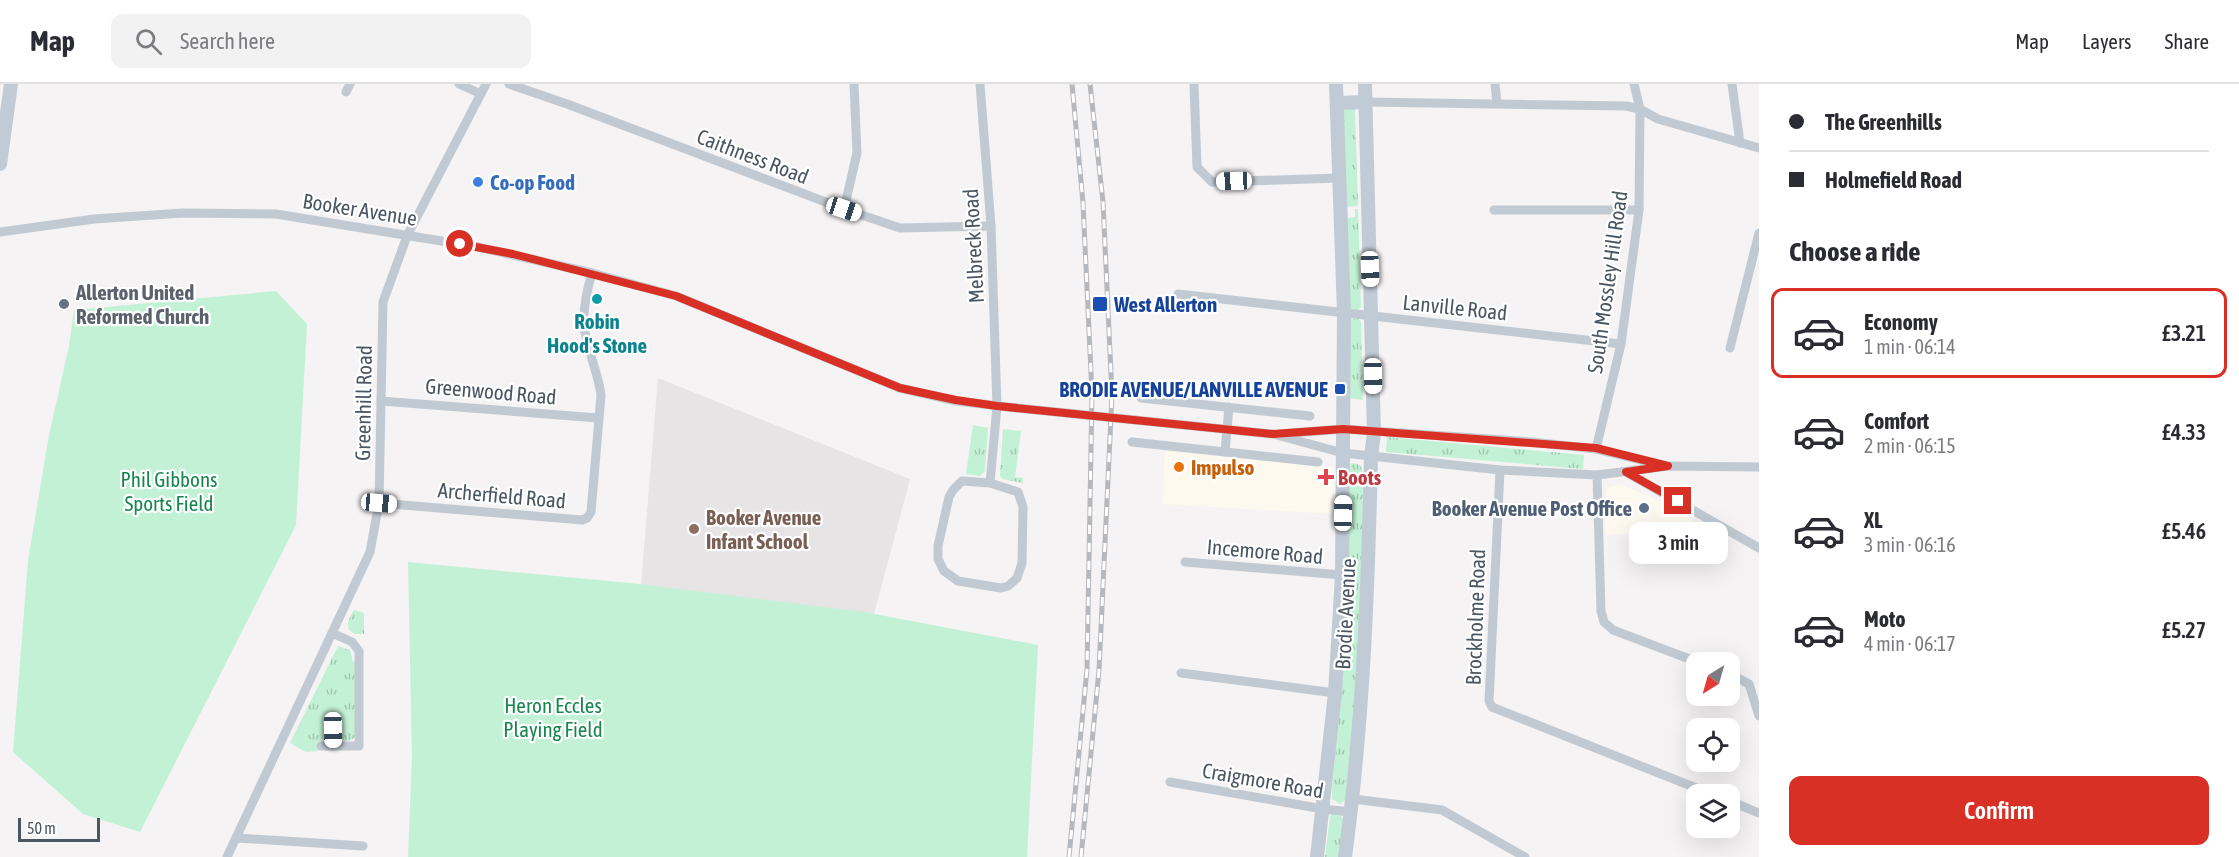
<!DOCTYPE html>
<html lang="en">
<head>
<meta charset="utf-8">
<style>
	:root { --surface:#fff; --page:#f2f2f3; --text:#2b2b33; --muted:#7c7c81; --line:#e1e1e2; --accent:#d93025 }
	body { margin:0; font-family:"Asap Condensed",sans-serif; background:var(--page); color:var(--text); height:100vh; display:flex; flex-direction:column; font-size:22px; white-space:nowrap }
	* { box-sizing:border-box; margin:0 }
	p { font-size:20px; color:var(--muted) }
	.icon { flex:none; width:33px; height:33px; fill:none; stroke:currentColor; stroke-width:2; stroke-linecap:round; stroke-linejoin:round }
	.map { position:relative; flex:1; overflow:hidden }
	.details { display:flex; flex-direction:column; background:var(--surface); width:480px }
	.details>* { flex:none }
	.hud { display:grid; align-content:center; height:132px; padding:0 30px; background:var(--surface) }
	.needle { width:39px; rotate:217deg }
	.fabs { position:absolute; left:1686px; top:568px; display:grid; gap:12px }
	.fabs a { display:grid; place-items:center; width:54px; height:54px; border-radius:12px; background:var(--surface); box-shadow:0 6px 24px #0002; font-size:30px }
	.scale { position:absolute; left:18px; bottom:15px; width:82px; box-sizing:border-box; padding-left:6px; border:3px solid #4a5661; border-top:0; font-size:16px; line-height:21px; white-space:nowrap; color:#4a5661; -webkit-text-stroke:4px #fff; paint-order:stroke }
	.end { position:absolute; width:27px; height:27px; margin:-14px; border:8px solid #d93025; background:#fff; box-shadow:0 0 0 3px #fff }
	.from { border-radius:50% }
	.bubble { position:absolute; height:42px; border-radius:12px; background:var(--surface); box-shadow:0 6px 24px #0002; font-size:20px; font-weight:600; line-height:42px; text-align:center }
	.car { position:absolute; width:18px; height:36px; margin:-18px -9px; border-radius:8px; box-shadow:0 0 4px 2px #0007; background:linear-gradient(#fff 24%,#345 0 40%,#fff 0 76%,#345 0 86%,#fff 0) }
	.hud b { display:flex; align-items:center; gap:21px; height:57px; font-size:22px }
	.hud b+b { border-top:2px solid var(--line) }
	.hud i { width:15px; height:15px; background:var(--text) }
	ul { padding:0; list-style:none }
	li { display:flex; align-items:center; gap:18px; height:90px; margin:0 12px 9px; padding:0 18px; border:3px solid transparent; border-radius:12px }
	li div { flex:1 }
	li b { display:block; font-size:22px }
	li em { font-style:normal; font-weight:600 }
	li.current { border-color:var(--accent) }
	li>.icon { width:54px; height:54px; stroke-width:1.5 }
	h2 { padding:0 30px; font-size:27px; line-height:72px }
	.cta { display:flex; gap:12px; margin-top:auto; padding:12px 30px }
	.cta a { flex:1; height:69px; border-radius:12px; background:var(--accent); color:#fff; font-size:24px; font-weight:600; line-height:69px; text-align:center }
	header { display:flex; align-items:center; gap:36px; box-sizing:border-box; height:84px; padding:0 30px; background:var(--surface); border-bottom:2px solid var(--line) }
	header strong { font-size:28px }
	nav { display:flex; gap:33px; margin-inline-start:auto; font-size:21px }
	.search { width:420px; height:54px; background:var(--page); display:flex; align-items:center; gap:15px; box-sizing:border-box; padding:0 21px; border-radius:12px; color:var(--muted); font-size:22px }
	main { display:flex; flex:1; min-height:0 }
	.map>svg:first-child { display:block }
	.commercial { fill:#fdf9ef }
	.education { fill:#e6e4e5 }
	.grass { fill:url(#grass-tufts) }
	.green { fill:#c3f1d5 }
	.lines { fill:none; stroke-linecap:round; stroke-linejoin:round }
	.street { stroke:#c1cad2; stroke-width:9 }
	.secondary { stroke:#c1cbd6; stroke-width:14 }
	.rail-casing { stroke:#b5b8bd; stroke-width:5 }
	.rail { stroke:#fff; stroke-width:3; stroke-dasharray:9; stroke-linecap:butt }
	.street-bridge { stroke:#c1cad2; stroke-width:9 }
	.route { stroke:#d93025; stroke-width:8 }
	.shop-dot { fill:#3f7fe0; stroke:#fff; stroke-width:2 }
	.culture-dot { fill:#0f9aa8; stroke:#fff; stroke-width:2 }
	.worship-dot { fill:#6b7280; stroke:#fff; stroke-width:2 }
	.transit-dot { fill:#1a4fb4; stroke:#fff; stroke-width:2 }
	.food-dot { fill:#e8710a; stroke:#fff; stroke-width:2 }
	.health-dot { fill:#e0444e; stroke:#fff; stroke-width:2 }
	.service-dot { fill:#5c6f8a; stroke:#fff; stroke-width:2 }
	.education-dot { fill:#8d6e63; stroke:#fff; stroke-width:2 }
	.labels { text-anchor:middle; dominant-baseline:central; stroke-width:4.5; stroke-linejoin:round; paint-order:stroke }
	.street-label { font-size:21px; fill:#4a5661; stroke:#fff }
	.shop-label { font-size:21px; font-weight:bold; fill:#366cbe; stroke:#fff; text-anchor:start }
	.worship-label { font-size:21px; font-weight:bold; fill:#5b616d; stroke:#fff; text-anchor:start }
	.transit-label { font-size:21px; font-weight:bold; fill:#164399; stroke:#fff; text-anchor:start }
	.culture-label { font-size:21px; font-weight:bold; fill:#0d838f; stroke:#fff }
	.food-label { font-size:21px; font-weight:bold; fill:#c56008; stroke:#fff; text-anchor:start }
	.health-label { font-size:21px; font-weight:bold; fill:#be3a42; stroke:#fff; text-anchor:start }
	.park-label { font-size:21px; fill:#17864f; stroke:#fff }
	.service-label { font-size:21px; font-weight:bold; fill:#4e5e75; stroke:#fff; text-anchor:end }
	.education-label { font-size:21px; font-weight:bold; fill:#785e54; stroke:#fff; text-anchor:start }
</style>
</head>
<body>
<header>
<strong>Map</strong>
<div class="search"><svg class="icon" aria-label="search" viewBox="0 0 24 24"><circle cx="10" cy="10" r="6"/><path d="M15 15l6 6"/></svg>Search here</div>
<nav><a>Map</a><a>Layers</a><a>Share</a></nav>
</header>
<main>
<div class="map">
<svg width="1759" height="773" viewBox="0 0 1759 773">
	<defs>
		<pattern id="grass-tufts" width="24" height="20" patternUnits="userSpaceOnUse" patternTransform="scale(1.5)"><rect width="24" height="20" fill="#c3f1d5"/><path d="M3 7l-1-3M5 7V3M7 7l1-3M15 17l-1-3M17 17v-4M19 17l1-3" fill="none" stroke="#a0c6b0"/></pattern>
	</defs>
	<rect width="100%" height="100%" fill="#f5f3f3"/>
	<g class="commercial">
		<path d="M1165 367 1334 384 1332 430 1162 420Z"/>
		<path d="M1621 401 1651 413 1693 436 1669 475 1633 453 1626 450 1605 451 1606 406 1610 402Z"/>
	</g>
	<path class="education" d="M658 294 910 395 874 530 641 501Z"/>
	<g class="grass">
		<path d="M1341 25H1355L1358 122 1343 123Z"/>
		<path d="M1355 125H1358L1361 223 1358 226 1348 225 1347 126 1348 134 1355 133Z"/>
		<path d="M1349 234 1359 235 1361 238 1363 316 1348 314Z"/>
		<path d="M973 341 988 344 985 387 980 392 966 390Z"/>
		<path d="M1003 345 1021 347 1015 393 1023 394V399L1002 395 1000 392Z"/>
		<path d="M1387 353 1584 371 1583 385 1386 368Z"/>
		<path d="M1354 379 1361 382 1365 402 1356 611 1345 716 1340 720 1332 715V703L1341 614 1347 501 1350 413 1348 384 1350 380Z"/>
		<path d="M354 526 364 529V550H355C343 544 349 535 354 526Z"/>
		<path d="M338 562 350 566 353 578H356L355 653 349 657C340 658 337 652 337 643H329L327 653 318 658V667L306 668 290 659Z"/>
		<path d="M1333 729 1340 730 1344 737 1339 773H1325L1330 732Z"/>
	</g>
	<g class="green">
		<path d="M276 207 307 240 296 441 140 748 83 730 13 668 28 477 49 351 69 262 74 226Z"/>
		<path d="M408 478 630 499 864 528 1038 561 1027 773H408L412 673Z"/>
	</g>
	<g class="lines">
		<g class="street">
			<path d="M459 0 481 10"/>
			<path d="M509 0 567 20 844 125 900 144 991 142"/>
			<path d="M980 0 991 142 997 322 990 399 1018 408 1023 423 1022 479 1017 494 1008 502 1001 504 958 497 944 487 938 475V462L949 413 953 406 962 397 990 399"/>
			<path d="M1194 0 1197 83 1212 98 1340 94"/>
			<path d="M1495 0 1497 19"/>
			<path d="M1732 0 1740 59"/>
			<path d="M346 8 350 0"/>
			<path d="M1365 18 1626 22 1640 25 1658 35 1759 64"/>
			<path d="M844 125 857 69 854 0"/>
			<path d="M1494 126H1639"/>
			<path d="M0 148 94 135 183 129 276 130 478 163 592 189 676 212 900 304 956 317 1017 324"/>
			<path d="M1178 210 1621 260"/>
			<path d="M1730 264 1759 149"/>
			<path d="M1141 314 1310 332"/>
			<path d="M381 317 598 334"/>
			<path d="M1135 336 1273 350 1343 369 1500 386 1597 391 1668 382 1759 383"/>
			<path d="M1280 350 1343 345 1532 358 1596 365 1663 381"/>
			<path d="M1132 358 1318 378"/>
			<path d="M1596 365 1621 260 1639 126 1640 25 1634 0"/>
			<path d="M1225 368 1229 323"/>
			<path d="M1500 386 1489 617 1492 623 1714 711"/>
			<path d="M1626 388 1759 464"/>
			<path d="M1597 391 1601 527 1604 538 1613 546 1700 579"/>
			<path d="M379 419 582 436 587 434 591 428 601 311C598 287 586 264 584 241 583 224 587 206 592 189"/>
			<path d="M1185 478 1342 491"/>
			<path d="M1181 589 1335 609"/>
			<path d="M1730 590 1749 600 1759 632"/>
			<path d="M333 646V662"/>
			<path d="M321 662H359V567L352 558 332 549"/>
			<path d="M1170 698 1323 725 1351 728"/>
			<path d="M1353 715 1442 726 1525 773"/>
			<path d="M1730 717 1759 729"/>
			<path d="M237 754 363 762"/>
			<path d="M227 773 370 468 379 419 383 218 407 152 486 0"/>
		</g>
		<g class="secondary">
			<path d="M1337 19 1365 18"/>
			<path d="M0 80 11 0"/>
			<path d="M1317 773 1335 609 1342 491 1344 229 1336 0"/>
			<path d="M1345 773C1363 640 1368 506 1371 372L1374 349 1365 0"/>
		</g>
		<defs>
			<g id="rail">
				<path d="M1069 773 1087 585 1092 310 1083 119 1072 0"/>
				<path d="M1081 773 1099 586 1112 311 1103 118 1090 0"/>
			</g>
		</defs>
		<use href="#rail" class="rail-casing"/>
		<use href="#rail" class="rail"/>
		<path class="street-bridge" d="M1017 324 1135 336"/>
	</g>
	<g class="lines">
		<path class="route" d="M460 160 513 170 676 212 900 304 956 316 997 322 1273 350 1343 345 1596 364 1668 382 1626 388 1678 417"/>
	</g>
	<circle class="shop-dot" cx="478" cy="98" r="6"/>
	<circle class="culture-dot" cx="597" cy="215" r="6"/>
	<circle class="worship-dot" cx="64" cy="220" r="6"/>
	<g class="transit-dot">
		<rect x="1092" y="212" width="16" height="16" rx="3"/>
		<rect x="1334" y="299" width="12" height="12" rx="3"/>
	</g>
	<circle class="food-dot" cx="1179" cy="383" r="6"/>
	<path class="health-dot" d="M1323 384h6v6h6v6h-6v6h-6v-6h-6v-6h6z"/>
	<circle class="service-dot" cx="1644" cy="424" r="6"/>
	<circle class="education-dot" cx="694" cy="445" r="6"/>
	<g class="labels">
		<g class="street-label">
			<text transform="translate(753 72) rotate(21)">Caithness Road</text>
			<text transform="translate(360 125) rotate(9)">Booker Avenue</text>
			<text transform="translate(973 162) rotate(-93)">Melbreck Road</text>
			<text transform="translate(1607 198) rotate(-82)">South Mossley Hill Road</text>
			<text transform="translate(1455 223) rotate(6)">Lanville Road</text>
			<text transform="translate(491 307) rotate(5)">Greenwood Road</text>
			<text transform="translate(363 319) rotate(-89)">Greenhill Road</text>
			<text transform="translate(502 411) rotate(5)">Archerfield Road</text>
			<text transform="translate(1265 467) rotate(5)">Incemore Road</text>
			<text transform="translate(1345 530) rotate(-87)">Brodie Avenue</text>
			<text transform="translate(1475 533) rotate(-88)">Brockholme Road</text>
			<text transform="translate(1263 696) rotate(10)">Craigmore Road</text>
		</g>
		<g class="shop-label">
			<text x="490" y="98">Co-op Food</text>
		</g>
		<g class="worship-label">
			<text x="76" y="208">Allerton United<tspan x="76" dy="24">Reformed Church</tspan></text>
		</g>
		<g class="transit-label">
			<text x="1114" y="220">West Allerton</text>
			<text x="1328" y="305" text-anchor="end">BRODIE AVENUE/LANVILLE AVENUE</text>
		</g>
		<g class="culture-label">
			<text x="597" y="237">Robin<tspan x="597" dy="24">Hood's Stone</tspan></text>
		</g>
		<g class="food-label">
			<text x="1191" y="383">Impulso</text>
		</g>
		<g class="health-label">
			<text x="1338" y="393">Boots</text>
		</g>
		<g class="park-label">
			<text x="169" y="395">Phil Gibbons<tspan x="169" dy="24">Sports Field</tspan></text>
			<text x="553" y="621">Heron Eccles<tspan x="553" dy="24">Playing Field</tspan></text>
		</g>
		<g class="service-label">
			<text x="1632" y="424">Booker Avenue Post Office</text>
		</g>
		<g class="education-label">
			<text x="706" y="433">Booker Avenue<tspan x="706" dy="24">Infant School</tspan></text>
		</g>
	</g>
</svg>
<div class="fabs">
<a><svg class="needle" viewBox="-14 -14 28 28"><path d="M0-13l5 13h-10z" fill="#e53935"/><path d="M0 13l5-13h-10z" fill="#7c7c81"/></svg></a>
<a><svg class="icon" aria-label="locate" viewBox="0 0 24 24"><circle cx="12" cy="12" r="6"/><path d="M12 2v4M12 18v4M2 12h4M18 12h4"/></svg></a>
<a><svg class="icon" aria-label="layers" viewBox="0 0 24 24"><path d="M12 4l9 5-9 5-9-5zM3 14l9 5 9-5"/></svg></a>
</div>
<div class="scale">50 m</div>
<i class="end from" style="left:460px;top:160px"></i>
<i class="end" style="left:1678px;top:417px"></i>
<div class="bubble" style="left:1629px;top:438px;width:99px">3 min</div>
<i class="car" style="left:1234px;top:97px;rotate:268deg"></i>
<i class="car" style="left:844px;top:125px;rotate:108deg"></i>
<i class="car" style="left:1370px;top:185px;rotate:178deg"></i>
<i class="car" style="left:1373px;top:292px;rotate:179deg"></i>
<i class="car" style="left:379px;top:419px;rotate:95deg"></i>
<i class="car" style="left:1343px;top:429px;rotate:1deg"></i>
<i class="car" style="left:333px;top:646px;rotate:179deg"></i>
</div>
<section class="details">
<div class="hud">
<b><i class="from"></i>The Greenhills</b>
<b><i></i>Holmefield Road</b>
</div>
<h2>Choose a ride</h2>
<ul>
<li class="current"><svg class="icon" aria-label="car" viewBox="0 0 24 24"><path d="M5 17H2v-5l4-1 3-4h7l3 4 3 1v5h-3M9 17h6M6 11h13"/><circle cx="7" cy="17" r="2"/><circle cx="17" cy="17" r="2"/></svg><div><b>Economy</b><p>1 min · 06:14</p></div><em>£3.21</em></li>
<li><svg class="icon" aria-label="car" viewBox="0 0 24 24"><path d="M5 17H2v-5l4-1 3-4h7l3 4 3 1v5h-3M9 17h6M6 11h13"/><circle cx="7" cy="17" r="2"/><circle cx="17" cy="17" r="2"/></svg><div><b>Comfort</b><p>2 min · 06:15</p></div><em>£4.33</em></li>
<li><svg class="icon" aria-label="car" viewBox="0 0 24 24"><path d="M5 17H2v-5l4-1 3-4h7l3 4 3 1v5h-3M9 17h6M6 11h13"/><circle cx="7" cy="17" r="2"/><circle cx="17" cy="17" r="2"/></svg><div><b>XL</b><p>3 min · 06:16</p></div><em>£5.46</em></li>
<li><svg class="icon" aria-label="car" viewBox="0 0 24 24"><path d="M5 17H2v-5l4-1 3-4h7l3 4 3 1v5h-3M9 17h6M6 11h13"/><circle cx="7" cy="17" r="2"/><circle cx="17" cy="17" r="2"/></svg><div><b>Moto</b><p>4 min · 06:17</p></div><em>£5.27</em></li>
</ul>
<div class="cta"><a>Confirm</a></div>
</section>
</main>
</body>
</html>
